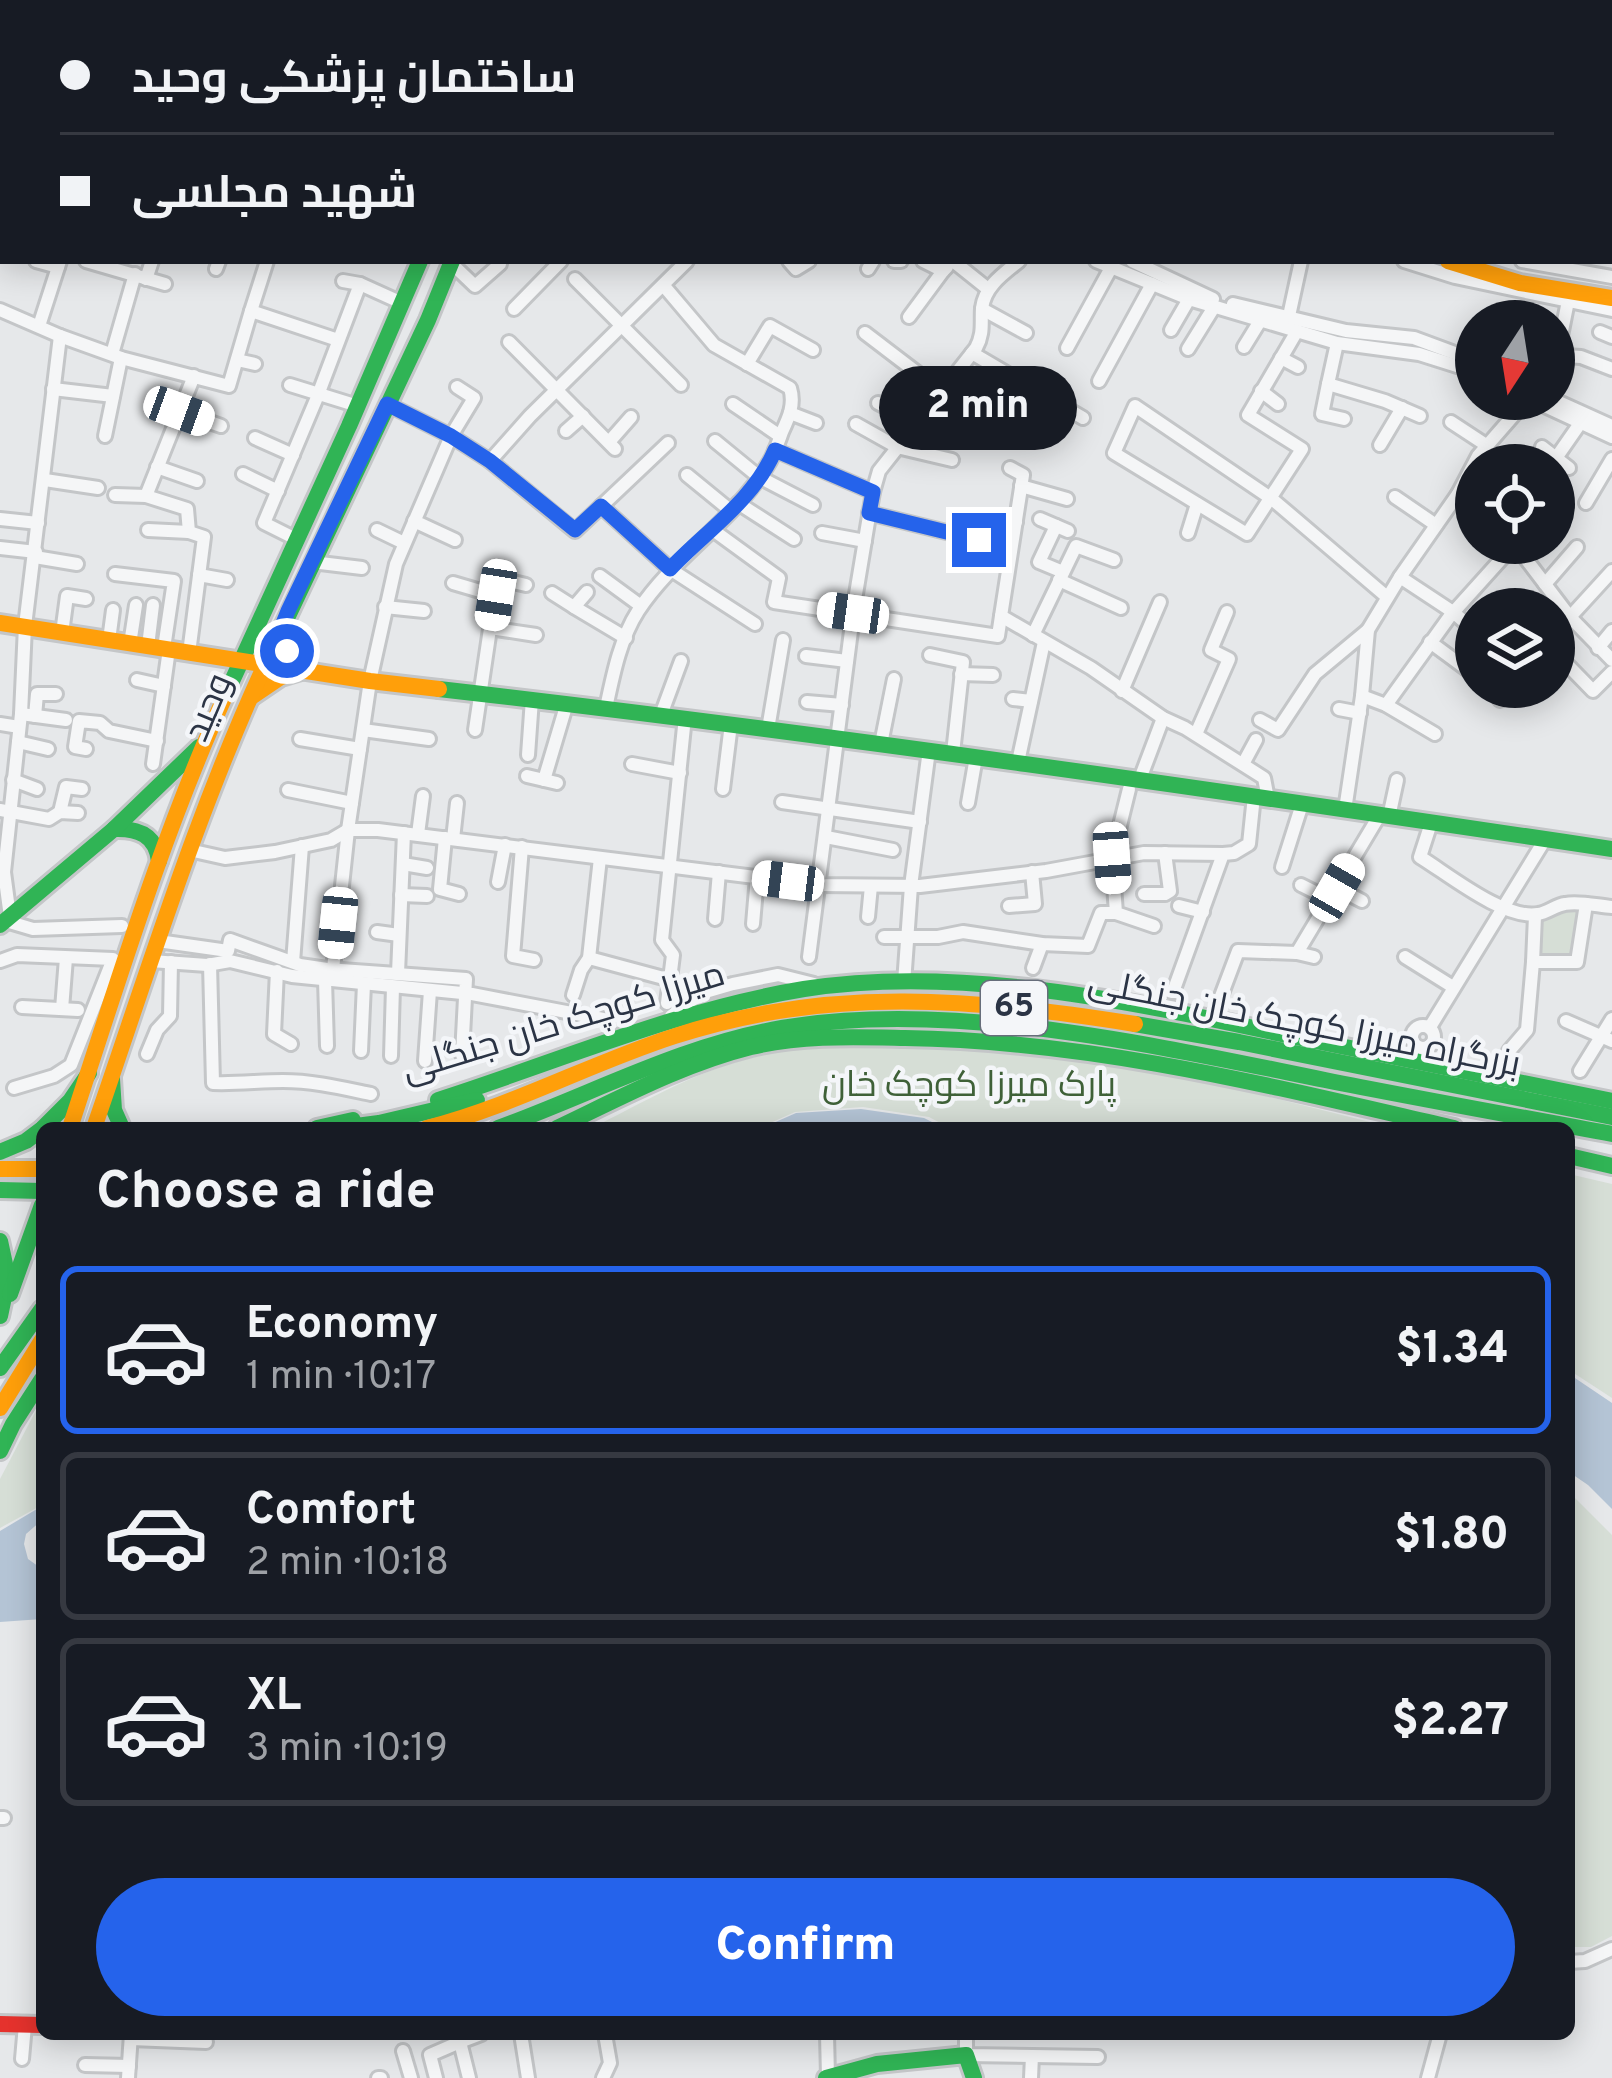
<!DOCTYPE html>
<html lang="en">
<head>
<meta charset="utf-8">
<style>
	:root { --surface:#171b24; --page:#242831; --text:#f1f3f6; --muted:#9ea1a6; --line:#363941; --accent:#2563eb }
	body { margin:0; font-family:Overpass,Cairo,sans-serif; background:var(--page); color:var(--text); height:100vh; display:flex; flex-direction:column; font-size:45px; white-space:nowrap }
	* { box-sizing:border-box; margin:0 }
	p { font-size:39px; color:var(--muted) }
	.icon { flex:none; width:66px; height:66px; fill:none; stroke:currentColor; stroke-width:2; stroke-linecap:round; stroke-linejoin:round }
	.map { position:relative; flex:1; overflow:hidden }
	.sheet { position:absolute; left:36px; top:1122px; width:1539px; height:918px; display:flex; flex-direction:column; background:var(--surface); border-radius:18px; box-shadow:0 6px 30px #0003 }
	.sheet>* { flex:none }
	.hud { position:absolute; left:0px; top:0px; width:1614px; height:264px; box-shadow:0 6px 30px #0003; display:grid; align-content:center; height:264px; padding:0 60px; background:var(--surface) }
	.needle { width:78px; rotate:192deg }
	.fabs { position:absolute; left:1455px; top:300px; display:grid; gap:24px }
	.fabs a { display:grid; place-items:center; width:120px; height:120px; border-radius:50%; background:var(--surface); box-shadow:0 6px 30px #0003; font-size:60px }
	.end { position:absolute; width:54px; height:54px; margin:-27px; border:15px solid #2563eb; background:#fff; box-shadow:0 0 0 6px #fff }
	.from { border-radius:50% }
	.bubble { position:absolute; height:84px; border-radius:42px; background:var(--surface); box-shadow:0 6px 30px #0003; font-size:39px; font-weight:800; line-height:84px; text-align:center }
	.car { position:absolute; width:36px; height:72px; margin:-36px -18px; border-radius:15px; box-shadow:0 0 9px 3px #0007; background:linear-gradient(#fff 24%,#345 0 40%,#fff 0 76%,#345 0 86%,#fff 0) }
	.hud b { display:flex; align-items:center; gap:42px; height:114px; font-size:45px }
	.hud b+b { border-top:3px solid var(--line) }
	.hud i { width:30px; height:30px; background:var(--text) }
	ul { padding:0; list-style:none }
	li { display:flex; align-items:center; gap:36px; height:168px; margin:0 24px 18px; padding:0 36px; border:6px solid var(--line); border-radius:18px }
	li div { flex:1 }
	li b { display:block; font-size:45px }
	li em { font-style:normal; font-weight:800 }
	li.active { border-color:var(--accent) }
	li>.icon { width:108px; height:108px; stroke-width:1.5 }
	h2 { padding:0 60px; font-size:54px; line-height:144px }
	.button { display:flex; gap:24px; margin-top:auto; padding:24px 60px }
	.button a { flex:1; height:138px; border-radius:72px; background:var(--accent); color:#fff; font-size:48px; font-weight:800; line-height:138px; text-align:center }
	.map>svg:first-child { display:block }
	.green { fill:#d6ded6 }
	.water { fill:#b4c4d5 }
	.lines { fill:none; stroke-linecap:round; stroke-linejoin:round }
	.street-casing { stroke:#c4c6c8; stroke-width:18 }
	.fast-casing { stroke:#c4c6c8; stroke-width:22 }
	.slow-casing { stroke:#c4c6c8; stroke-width:22 }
	.jam-casing { stroke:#c4c6c8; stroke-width:22 }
	.street { stroke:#f5f6f7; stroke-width:12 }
	.fast { stroke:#30b455; stroke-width:16 }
	.slow { stroke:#ff9f0a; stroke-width:16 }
	.jam { stroke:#e5322d; stroke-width:16 }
	.route { stroke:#2563eb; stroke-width:15 }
	.labels { text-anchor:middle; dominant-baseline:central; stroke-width:9; stroke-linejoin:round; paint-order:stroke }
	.shield { fill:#f4f6f9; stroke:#676e7b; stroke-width:3 }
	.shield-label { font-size:33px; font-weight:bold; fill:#2b3445 }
	.street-label { font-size:36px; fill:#2b3445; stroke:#f4f6f9 }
	.park-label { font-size:36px; fill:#3f6138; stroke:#f4f6f9 }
</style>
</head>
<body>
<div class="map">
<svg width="1612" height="2078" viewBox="0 0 1612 2078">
	<rect width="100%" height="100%" fill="#e6e8ea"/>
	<g class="green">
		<path d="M1563 908 1579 913 1576 956 1536 959 1540 919Z"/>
		<path d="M843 1043 973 1044 1178 1074 1394 1128H950L929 1117 863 1107 795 1112 759 1128H592C640 1104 687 1076 740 1061 773 1051 808 1047 843 1043Z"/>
		<path d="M1569 1174 1612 1184V1398L1569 1370Z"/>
		<path d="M42 1399V1505L0 1528V1479Z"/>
		<path d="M1569 1492 1612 1535V1936L1591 1947H1569Z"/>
	</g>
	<g class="water">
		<path d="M861 1109 924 1118 944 1128H762L796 1113Z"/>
		<path d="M1569 1374 1612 1403V1509L1588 1485 1569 1472Z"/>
		<path d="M42 1506V1520L26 1534 24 1544 28 1559 42 1569V1619L0 1622V1531Z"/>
	</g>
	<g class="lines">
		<defs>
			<g id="street">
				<path d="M366 0 376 3"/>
				<path d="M718 0 721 3"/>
				<path d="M1088 0 1095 3"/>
				<path d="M1432 0 1434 3"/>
				<path d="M1510 0 1513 3"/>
				<path d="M1573 0 1576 3"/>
				<path d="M57 3 58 0"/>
				<path d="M253 3 255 0"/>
				<path d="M301 3 302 0"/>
				<path d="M437 3 438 0"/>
				<path d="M776 3 777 0"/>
				<path d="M909 3 911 0"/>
				<path d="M939 3 940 0"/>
				<path d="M1043 3 1044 0"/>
				<path d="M1282 3 1284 0"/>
				<path d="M1374 3 1378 0"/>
				<path d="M1597 3 1599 0"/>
				<path d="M0 4 3 5"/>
				<path d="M1611 29 1612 30"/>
				<path d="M1611 48 1612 46"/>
				<path d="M0 80 3 72"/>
				<path d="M1611 96 1612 97"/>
				<path d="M0 132 3 133"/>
				<path d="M1611 167 1612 165"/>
				<path d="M0 178 3 169"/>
				<path d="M0 208 3 209"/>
				<path d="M1611 239H1612"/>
				<path d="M36 261 58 267"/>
				<path d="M86 261 165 284"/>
				<path d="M789 261 796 269 809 261"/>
				<path d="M894 261H901"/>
				<path d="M923 261 943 271 947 267"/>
				<path d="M953 261 988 289"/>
				<path d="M1096 261 1189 299 1310 335 1337 343 1419 354 1476 372"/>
				<path d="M1132 261 1213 299"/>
				<path d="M1404 261 1455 277 1612 310"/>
				<path d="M1522 261 1612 277"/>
				<path d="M451 263 475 286 500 264"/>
				<path d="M216 269 219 261"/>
				<path d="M868 269 873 261"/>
				<path d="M146 279 152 261"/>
				<path d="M575 279 681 385"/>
				<path d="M343 281 360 284 402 303"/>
				<path d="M1233 304 1346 331 1414 338 1476 361"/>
				<path d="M514 309 561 261"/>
				<path d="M982 309 1026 333"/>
				<path d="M0 310 60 336 121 358 229 386 251 311 338 340"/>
				<path d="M251 311 267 261"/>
				<path d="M1289 316 1301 261"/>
				<path d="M909 317 943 271"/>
				<path d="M39 326 60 261"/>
				<path d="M1171 330 1189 299"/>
				<path d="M1297 331 1248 415 1302 449 1247 534 1114 453 1135 406 1272 499 1387 597"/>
				<path d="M1600 332 1612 337"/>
				<path d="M865 333 941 391"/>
				<path d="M509 342 615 449"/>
				<path d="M1337 343 1328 384 1385 401 1420 416"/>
				<path d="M1244 347 1260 321"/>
				<path d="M1067 348 1112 266"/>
				<path d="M1188 349 1214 307"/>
				<path d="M972 353 1083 418"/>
				<path d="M112 354 135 274"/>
				<path d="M1281 358 1298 367"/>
				<path d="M237 360 255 364"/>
				<path d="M1558 362 1565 356 1581 357 1612 369"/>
				<path d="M747 364 770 326 813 350"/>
				<path d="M1554 371 1568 301"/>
				<path d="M1099 381 1152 284"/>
				<path d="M1328 384 1322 414 1344 419"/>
				<path d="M290 385 358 406"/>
				<path d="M53 389 113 396"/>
				<path d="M1261 391 1278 404"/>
				<path d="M1552 399 1612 426"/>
				<path d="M1532 400 1612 437"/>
				<path d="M878 403 916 423"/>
				<path d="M387 404 451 436 490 461 575 531 668 443"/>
				<path d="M733 404 780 436"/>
				<path d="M179 411 221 426"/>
				<path d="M790 413 816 423"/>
				<path d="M921 416 973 417"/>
				<path d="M1451 422 1486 445"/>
				<path d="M856 424 897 447 952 460"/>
				<path d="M566 431 583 416"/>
				<path d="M105 436 121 358"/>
				<path d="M255 438 293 455"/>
				<path d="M715 441 759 477 813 505"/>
				<path d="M609 442 631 417"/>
				<path d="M1380 445 1402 408"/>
				<path d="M1542 447 1569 468"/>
				<path d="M775 450 873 492"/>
				<path d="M1556 458 1581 422"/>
				<path d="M490 461 530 416 687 261"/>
				<path d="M157 467 197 481"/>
				<path d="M1010 468 1023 475 1001 616 1091 668 1163 718 1185 728 1264 778 1268 799"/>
				<path d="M243 474 278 491"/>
				<path d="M687 475 731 511"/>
				<path d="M45 480 98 488"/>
				<path d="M1021 486 1067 499"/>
				<path d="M1458 494 1476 511"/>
				<path d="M115 495 146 496"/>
				<path d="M1395 497 1436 525"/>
				<path d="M738 503 794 539"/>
				<path d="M1586 503 1612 459"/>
				<path d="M601 506 670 569 755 624"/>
				<path d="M869 513 979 540"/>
				<path d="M984 518 1016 522"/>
				<path d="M0 519 38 523"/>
				<path d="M1040 519 1068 531"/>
				<path d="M414 521 455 540"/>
				<path d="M1056 526 1039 562 1063 572"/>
				<path d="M148 530 189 532"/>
				<path d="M377 530 404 543"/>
				<path d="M713 530 779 578 774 602 998 636 1001 616"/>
				<path d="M822 533 865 541"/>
				<path d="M1188 533 1197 504"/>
				<path d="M296 539 264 523 318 395 360 284"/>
				<path d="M1511 544 1523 555 1570 617 1612 660"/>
				<path d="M0 548 36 552"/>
				<path d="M35 557 77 564"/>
				<path d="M312 562 362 568"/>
				<path d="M115 574 174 581 164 648"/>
				<path d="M199 575 227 580"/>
				<path d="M600 576 641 606"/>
				<path d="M1400 577 1453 612 1476 632"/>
				<path d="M1059 580 1121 608"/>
				<path d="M453 583 504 598 509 581 526 585"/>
				<path d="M1545 584 1577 547"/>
				<path d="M587 592 574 607 626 638"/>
				<path d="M552 593 574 607"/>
				<path d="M385 607 424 611"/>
				<path d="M1570 617 1612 571"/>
				<path d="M490 628 536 635"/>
				<path d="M62 633 67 596 86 599"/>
				<path d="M1033 635 1076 546 1114 560"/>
				<path d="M109 640 113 610"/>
				<path d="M1430 642 1476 676"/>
				<path d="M130 644 136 605"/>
				<path d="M148 646 153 605"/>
				<path d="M1598 648 1612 631"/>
				<path d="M1554 651 1593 691 1612 672"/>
				<path d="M189 653 204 537 189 532 187 509 146 496 194 376"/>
				<path d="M930 655 963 662 953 753"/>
				<path d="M806 656 847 661"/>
				<path d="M961 674 993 675"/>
				<path d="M137 680 164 686"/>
				<path d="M1122 691 1160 602"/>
				<path d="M1362 696 1386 705 1435 734"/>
				<path d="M1013 699 1031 701"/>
				<path d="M1500 700 1512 687"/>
				<path d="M807 702 842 705"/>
				<path d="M1386 705 1450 616 1513 546"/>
				<path d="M606 708C613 675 620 639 638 611 674 556 733 522 767 466 774 456 778 443 782 432 789 417 795 404 790 388L714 345 664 286"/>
				<path d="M1339 709 1360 713"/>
				<path d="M21 714 66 720"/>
				<path d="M661 715 681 661"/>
				<path d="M35 716 37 694H56"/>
				<path d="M1260 720 1278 730 1315 674 1368 630"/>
				<path d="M0 724 19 727"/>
				<path d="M768 729 783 640"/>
				<path d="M363 730 429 739"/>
				<path d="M475 730 495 595"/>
				<path d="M1196 734 1229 659 1211 650 1227 612"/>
				<path d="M300 739 360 749"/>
				<path d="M18 742 48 749"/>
				<path d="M881 744 894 679"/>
				<path d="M86 749 75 747 79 721 100 723 109 731 157 741"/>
				<path d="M528 755 532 699"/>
				<path d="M1018 762 1044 642"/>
				<path d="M153 764 169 649"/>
				<path d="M632 764 680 773"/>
				<path d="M1243 764 1256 740"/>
				<path d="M527 776 557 783"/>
				<path d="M1140 779 1163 718"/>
				<path d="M13 780 37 789"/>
				<path d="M544 780 567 703"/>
				<path d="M723 789 731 724"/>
				<path d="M1129 789 1112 858 1116 913 1154 926"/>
				<path d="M288 790 352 803"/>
				<path d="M782 802 920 822"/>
				<path d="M968 803 976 757"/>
				<path d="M0 810 49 819 60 812 78 813"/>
				<path d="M1345 810 1362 696 1368 630 1400 577 1458 494 1478 456 1519 409 1536 399"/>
				<path d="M60 812 66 787 82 789"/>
				<path d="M1389 817 1397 780"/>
				<path d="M1431 823 1420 857C1448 874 1504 920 1538 914 1547 913 1556 905 1565 904 1579 901 1598 906 1612 907"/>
				<path d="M418 834 423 796"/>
				<path d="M826 837 893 850"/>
				<path d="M445 838 440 889 459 894"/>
				<path d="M453 839 457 803"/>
				<path d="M522 847 513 956 534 960"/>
				<path d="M189 850 225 858 275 852 331 840 348 830H378L819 885 920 886 1046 871 1144 853 1223 854"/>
				<path d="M403 864 427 868"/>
				<path d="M1282 867 1302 804"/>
				<path d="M498 882 505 845"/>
				<path d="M1301 885 1331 900"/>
				<path d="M1337 888 1362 901"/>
				<path d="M1144 894H1165L1170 891 1165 853"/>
				<path d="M401 895 427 896"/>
				<path d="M1009 906 1035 904 1032 872"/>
				<path d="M1179 906 1203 912"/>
				<path d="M1535 916 1533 962H1577L1586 904"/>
				<path d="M10 917 4 872 21 714 25 626 60 336"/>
				<path d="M868 917 871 886"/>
				<path d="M715 919 719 872"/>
				<path d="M6 921 33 929 122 926"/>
				<path d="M753 924 757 877"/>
				<path d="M377 932 399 935"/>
				<path d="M884 937H938L963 932 1042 944 1088 946 1101 913H1116"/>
				<path d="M158 941 228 951 230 940 300 965 327 969 466 979 462 1055"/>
				<path d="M1297 953 1379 816"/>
				<path d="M809 957 855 600 873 492 879 471 976 348C984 333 981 324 982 308 985 286 1003 274 1019 261"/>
				<path d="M1405 957 1453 987"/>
				<path d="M589 958 671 980"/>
				<path d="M0 961 17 955 113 959 71 1065 54 1076 14 1088"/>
				<path d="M151 961 207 965 230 961 292 976 472 994 603 1019"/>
				<path d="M293 962 302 846"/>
				<path d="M210 964 213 1083C237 1084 260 1081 283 1081 313 1081 342 1088 371 1094"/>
				<path d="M1033 968 1042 944"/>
				<path d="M333 969 348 830 370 681 396 564 451 436 474 398 457 387"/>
				<path d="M277 971 274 1034 291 1044"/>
				<path d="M398 973 404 833"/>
				<path d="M325 980 327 1046"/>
				<path d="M904 983 911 886 929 750"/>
				<path d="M1173 992 1223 854 1234 853 1249 844 1254 796"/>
				<path d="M573 995 581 970 589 958 600 858"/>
				<path d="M667 1003 673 955 662 940 685 717"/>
				<path d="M22 1007 78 1010"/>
				<path d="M62 1009 66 958"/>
				<path d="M671 1016 702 993 733 984 778 975 814 984"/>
				<path d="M1212 1020 1238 951 1297 953 1314 957"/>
				<path d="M1566 1021 1612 1041"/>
				<circle cx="1423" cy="1037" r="11"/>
				<path d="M1430 1027 1544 841"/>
				<path d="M361 1051 364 984"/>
				<path d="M1509 1051 1527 1030 1533 962"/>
				<path d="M147 1054 157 1030 170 1016 171 962"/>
				<path d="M391 1056 393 987"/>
				<path d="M425 1061 430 991"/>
				<path d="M1580 1071 1612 1019"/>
				<path d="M0 1818H4"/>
				<path d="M1569 1962 1585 1961 1612 1949"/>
				<path d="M521 2034 528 2078"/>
				<path d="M827 2034 828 2077"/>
				<path d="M966 2034V2055L1098 2057"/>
				<path d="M131 2039 206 2042"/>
				<path d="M403 2051 411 2078"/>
				<path d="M22 2059 25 2025"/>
				<path d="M85 2065 129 2066"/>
				<path d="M128 2078 131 2034"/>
				<path d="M378 2078H381"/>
				<path d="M436 2078 430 2055 460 2042"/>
				<path d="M469 2078 460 2042 481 2034"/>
				<path d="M603 2078 610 2063 605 2034"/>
				<path d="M1031 2078 1032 2056"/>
				<path d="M1428 2078 1440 2034"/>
			</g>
			<g id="fast">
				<path d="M649 0 655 3"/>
				<path d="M584 3 588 0"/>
				<path d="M1186 3 1187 0"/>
				<path d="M270 654 428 320 452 261"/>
				<path d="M439 689C831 734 1222 791 1612 849"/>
				<path d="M227 692 349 426 420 261"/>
				<path d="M114 829C138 828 156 835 159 861"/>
				<path d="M0 925 114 829 199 747"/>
				<path d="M1135 1024 1239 1042 1612 1117"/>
				<path d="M112 1079 114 1110 122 1128"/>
				<path d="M438 1100C560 1061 676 1010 804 989 961 964 1137 1003 1291 1036 1398 1058 1505 1080 1612 1101"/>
				<path d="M43 1128 70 1101 89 1073"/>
				<path d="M317 1128 353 1120"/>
				<path d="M341 1128 379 1123 477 1100"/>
				<path d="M498 1128C592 1094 682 1045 782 1028 952 999 1157 1046 1325 1080 1420 1099 1516 1116 1612 1134"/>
				<path d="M557 1128C620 1098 683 1064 751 1047 802 1035 853 1037 905 1038 1095 1041 1271 1086 1454 1128"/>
				<path d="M0 1152 26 1141 42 1129"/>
				<path d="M1569 1156 1612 1166"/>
				<path d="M0 1190 42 1191"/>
				<path d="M0 1241 8 1278 0 1316"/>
				<path d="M10 1294 42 1205"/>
				<path d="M0 1368 42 1309"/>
				<path d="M0 1451 13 1424 42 1379"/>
				<path d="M826 2078 877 2064 966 2055 974 2078"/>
			</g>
			<g id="slow">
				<path d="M673 0 678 3"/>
				<path d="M544 3H551"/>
				<path d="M570 3 571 0"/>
				<path d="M1448 261 1520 283 1612 298"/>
				<path d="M0 623 370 681 439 689"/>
				<path d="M253 696 281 677 301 671 279 633"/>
				<path d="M70 1128C118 982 163 832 227 692"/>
				<path d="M94 1128C149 969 198 807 270 654"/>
				<path d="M427 1128C513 1106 591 1063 675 1036 831 985 976 999 1135 1024"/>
				<path d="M0 1169H42"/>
				<path d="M0 1408 42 1340"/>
			</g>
			<path id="jam" d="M0 2024 42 2025"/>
		</defs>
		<use href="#street" class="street-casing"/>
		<use href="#fast" class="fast-casing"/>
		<use href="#slow" class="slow-casing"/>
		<use href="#jam" class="jam-casing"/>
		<use href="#street" class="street"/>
		<use href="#fast" class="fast"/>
		<use href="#slow" class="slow"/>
		<use href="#jam" class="jam"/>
	</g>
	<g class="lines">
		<path class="route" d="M287 651 279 633 288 611 387 404 451 436 490 461 575 530 601 506 670 569C706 531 754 500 775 450L873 492 869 513 979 540"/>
	</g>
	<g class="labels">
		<rect class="shield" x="981" y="981" width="66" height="54" rx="9"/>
		<g class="shield-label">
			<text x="1014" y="1008">65</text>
		</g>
		<g class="street-label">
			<text transform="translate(210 708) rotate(-67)">وحید</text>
			<text transform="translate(564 1024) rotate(-17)">میرزا کوچک خان جنگلی</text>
			<text transform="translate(1304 1025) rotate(11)">بزرگراه میرزا کوچک خان جنگلی</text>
		</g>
		<g class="park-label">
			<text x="969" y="1087">پارک میرزا کوچک خان</text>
		</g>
	</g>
</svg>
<div class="fabs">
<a><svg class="needle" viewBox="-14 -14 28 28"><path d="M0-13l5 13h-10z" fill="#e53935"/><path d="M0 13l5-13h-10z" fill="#9ea1a6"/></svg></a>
<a><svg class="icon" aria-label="locate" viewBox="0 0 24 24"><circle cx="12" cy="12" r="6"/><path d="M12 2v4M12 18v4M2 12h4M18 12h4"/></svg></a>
<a><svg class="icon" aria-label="layers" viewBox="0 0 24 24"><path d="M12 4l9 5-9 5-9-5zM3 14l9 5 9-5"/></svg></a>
</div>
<i class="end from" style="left:287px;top:651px"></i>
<i class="end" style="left:979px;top:540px"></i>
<div class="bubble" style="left:879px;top:366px;width:198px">2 min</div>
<i class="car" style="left:179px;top:411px;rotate:110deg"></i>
<i class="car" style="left:496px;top:595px;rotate:189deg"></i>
<i class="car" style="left:853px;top:613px;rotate:278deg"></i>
<i class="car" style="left:1112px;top:858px;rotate:176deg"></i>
<i class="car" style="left:788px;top:881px;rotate:277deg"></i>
<i class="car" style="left:1337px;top:888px;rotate:30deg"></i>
<i class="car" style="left:338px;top:923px;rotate:186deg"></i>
<div class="hud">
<b><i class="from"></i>ساختمان پزشکی وحید</b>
<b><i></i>شهید مجلسی</b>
</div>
<section class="sheet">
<h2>Choose a ride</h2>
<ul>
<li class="active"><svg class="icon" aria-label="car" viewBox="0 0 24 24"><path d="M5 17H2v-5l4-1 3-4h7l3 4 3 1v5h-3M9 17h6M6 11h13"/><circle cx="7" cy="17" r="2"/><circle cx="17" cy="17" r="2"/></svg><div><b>Economy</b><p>1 min · 10:17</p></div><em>$1.34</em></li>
<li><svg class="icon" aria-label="car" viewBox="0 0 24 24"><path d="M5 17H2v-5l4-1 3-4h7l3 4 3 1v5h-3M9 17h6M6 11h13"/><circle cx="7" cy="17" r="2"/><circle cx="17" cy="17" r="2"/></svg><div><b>Comfort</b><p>2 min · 10:18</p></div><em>$1.80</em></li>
<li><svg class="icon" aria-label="car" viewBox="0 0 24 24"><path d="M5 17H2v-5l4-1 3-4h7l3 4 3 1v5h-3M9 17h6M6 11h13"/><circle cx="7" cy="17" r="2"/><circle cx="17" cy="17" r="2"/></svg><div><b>XL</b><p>3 min · 10:19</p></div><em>$2.27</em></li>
</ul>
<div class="button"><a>Confirm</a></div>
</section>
</div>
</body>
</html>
